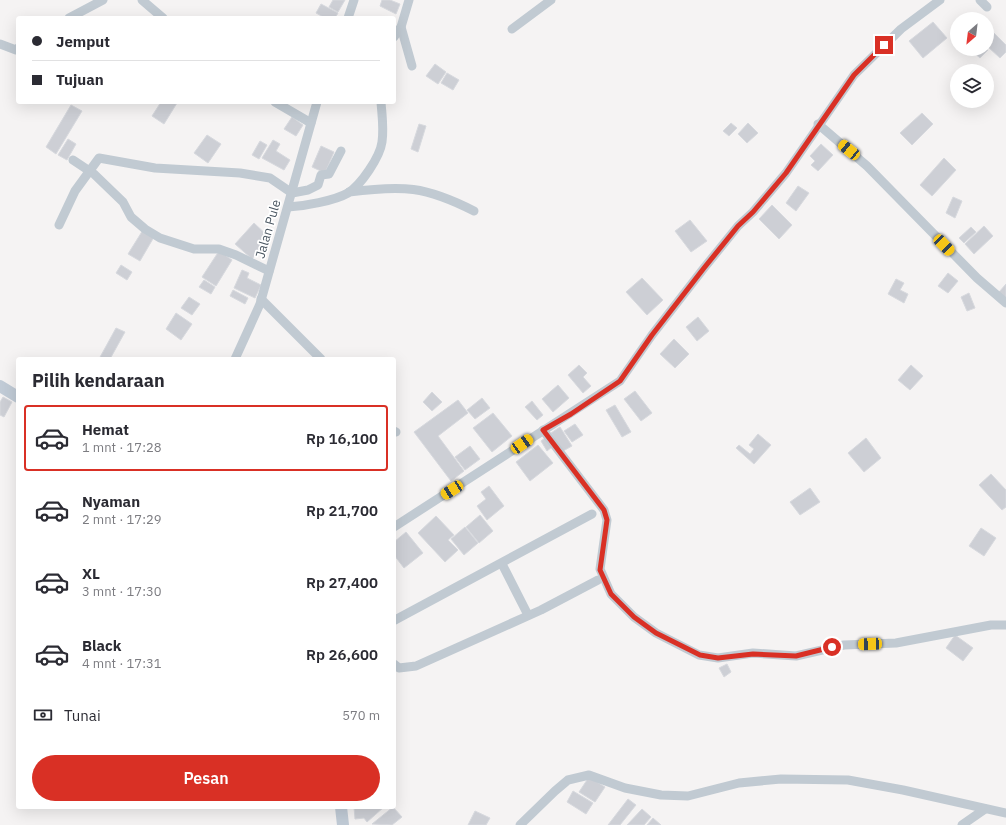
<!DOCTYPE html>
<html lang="id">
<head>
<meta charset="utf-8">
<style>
	:root { --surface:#fff; --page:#f7f7f7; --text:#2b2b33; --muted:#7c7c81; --line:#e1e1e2; --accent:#d93025 }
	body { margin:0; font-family:"IBM Plex Sans",sans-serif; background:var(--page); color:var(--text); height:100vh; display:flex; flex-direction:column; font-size:15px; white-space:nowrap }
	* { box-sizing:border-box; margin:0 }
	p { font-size:13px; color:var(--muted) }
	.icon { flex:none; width:22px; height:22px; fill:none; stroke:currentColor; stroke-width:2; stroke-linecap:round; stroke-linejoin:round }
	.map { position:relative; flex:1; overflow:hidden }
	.details { position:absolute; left:16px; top:357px; width:380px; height:452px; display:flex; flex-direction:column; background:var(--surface); border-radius:4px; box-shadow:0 4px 16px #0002 }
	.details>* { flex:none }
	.top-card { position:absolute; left:16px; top:16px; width:380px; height:88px; border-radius:4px; box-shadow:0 4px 16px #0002; display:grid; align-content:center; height:88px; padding:0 16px; background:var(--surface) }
	.needle { width:26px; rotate:208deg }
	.fabs { position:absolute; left:950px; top:12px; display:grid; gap:8px }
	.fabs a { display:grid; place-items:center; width:44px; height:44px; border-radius:50%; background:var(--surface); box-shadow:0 4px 16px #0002; font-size:20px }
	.end { position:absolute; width:18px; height:18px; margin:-9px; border:5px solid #d93025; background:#fff; box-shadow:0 0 0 2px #fff }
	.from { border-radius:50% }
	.car { position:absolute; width:12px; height:24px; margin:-12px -6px; border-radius:5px; box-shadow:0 0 3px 1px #0007; background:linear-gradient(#f5c518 24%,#345 0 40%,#f5c518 0 76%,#345 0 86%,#f5c518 0) }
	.top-card b { display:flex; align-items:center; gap:14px; height:38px; font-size:15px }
	.top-card b+b { border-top:1px solid var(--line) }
	.top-card i { width:10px; height:10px; background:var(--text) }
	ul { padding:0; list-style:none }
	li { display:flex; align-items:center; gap:12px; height:66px; margin:0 8px 6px; padding:0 8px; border:2px solid transparent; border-radius:4px }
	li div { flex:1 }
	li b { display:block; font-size:15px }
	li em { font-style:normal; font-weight:600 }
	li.on { border-color:var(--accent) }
	li>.icon { width:36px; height:36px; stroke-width:1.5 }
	h2 { padding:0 16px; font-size:18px; line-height:48px }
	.pay { display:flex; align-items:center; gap:10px; height:44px; padding:0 16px; font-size:15px }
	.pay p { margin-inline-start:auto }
	.primary-button { display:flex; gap:8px; margin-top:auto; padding:8px 16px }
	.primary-button a { flex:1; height:46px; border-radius:24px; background:var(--accent); color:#fff; font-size:16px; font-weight:600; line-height:46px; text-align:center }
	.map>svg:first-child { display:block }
	.building { fill:#cdcfd5; stroke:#d7d9de }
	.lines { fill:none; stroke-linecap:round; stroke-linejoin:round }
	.minor { stroke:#c1cad2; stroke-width:9 }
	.secondary { stroke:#c1cbd6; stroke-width:12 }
	.route { stroke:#d93025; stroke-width:5 }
	.labels { text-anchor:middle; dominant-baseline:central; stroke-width:3.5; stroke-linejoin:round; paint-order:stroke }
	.street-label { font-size:13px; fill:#4a5661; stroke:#fff }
</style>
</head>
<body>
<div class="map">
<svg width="1006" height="825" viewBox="0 0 1006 825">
	<rect width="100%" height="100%" fill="#f5f3f3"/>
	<g class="building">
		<path d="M333 0H345L338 12 329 7Z"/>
		<path d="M382 0H390L400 4 396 14 380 6Z"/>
		<path d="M321 4 338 13 335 18H325L316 13Z"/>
		<path d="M933 22 947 38 923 58 909 41Z"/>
		<path d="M992 31 1006 45V52L1000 58 987 46V35Z"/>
		<path d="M974 49H987L988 50 980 58 972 51Z"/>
		<path d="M435 64 446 72 438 84 426 76Z"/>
		<path d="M447 73 459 80 453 90 441 83Z"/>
		<path d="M161 102 177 103 164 124 152 116Z"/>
		<path d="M71 105 82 111 56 154 46 147Z"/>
		<path d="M922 113 933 124 912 145 900 133Z"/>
		<path d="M292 117 303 125 296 136 284 129Z"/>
		<path d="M731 123 737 128 729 136 723 131Z"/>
		<path d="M748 123 758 133 747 143 738 134Z"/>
		<path d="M419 124 426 126 418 152 411 149Z"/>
		<path d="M207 135 221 144 208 163 194 153Z"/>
		<path d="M68 139 76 144 67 160 58 155Z"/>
		<path d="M273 140 280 144 276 151 290 160 284 170 262 158Z"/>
		<path d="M260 141 267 145 259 159 252 155Z"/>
		<path d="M821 144 833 155 818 171 811 165 815 161 810 156Z"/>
		<path d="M321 146 334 152 325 173 312 167Z"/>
		<path d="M944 158 956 170 932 196 920 185Z"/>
		<path d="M798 186 809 193 796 211 786 203Z"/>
		<path d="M953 197 962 201 955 218 946 213Z"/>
		<path d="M772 205 792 225 779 239 759 219Z"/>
		<path d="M690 220 707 241 691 252 675 231Z"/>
		<path d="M254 223 270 238 252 259 235 244Z"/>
		<path d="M984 226 993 236 974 254 965 244Z"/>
		<path d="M971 227 976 232 964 243 959 238Z"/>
		<path d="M143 230 154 237 140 261 128 254Z"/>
		<path d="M219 251 232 260 216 286 202 277Z"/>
		<path d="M121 265 132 272 127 280 116 273Z"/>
		<path d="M242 270 249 273 247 278 261 285 255 298 234 288Z"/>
		<path d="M948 273 958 281 948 293 938 286Z"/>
		<path d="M642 278 663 300 647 315 626 292Z"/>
		<path d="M896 279 904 283 900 290 908 294 904 303 888 294Z"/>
		<path d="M204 280 215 287 211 294 199 287Z"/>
		<path d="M1006 284V299L999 292Z"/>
		<path d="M233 290 248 298 245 304 230 296Z"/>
		<path d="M969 293 975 308 967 311 961 297Z"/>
		<path d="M189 297 200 304 192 315 181 308Z"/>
		<path d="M176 313 192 324 181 340 166 329Z"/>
		<path d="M698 317 709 331 697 341 686 327Z"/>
		<path d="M116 328 125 332 110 359H99Z"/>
		<path d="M674 339 689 354 675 368 660 354Z"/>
		<path d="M579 365 587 373 583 377 591 386 583 393 568 375Z"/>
		<path d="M911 365 923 376 910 390 898 380Z"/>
		<path d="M558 385 569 398 553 412 542 399Z"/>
		<path d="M635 391 652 413 641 421 624 399Z"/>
		<path d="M432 392 442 402 432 411 423 402Z"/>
		<path d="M3 397 12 402 4 417 0 415V402Z"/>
		<path d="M482 398 490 408 475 419 467 410Z"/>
		<path d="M458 400 468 413 438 436 464 471 451 481 414 432Z"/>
		<path d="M532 401 543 415 537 420 525 407Z"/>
		<path d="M615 405 631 432 622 437 606 410Z"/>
		<path d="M493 413 512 436 492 452 473 428Z"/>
		<path d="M575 424 583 435 572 442 564 431Z"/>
		<path d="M560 427 572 446 563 451 551 433Z"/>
		<path d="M758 434 771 445 754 464 736 448 739 445 750 454 754 449 749 445Z"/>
		<path d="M545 438 552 447 547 451 541 441Z"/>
		<path d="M866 438 881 458 864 472 848 453Z"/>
		<path d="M538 445 553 463 530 481 516 462Z"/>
		<path d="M470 446 480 459 465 470 455 457Z"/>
		<path d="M991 474 1006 490V507L1002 510 979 485Z"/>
		<path d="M489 486 504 506 487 520 477 506 486 499 481 492Z"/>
		<path d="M810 488 820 502 800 515 790 502Z"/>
		<path d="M480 515 493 531 479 543 466 527Z"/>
		<path d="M436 516 454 535 448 540 458 550 445 562 418 533Z"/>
		<path d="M465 527 478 543 464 555 451 539Z"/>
		<path d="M981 528 996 538 984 556 969 546Z"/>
		<path d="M406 532 423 553 404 568 394 555V542Z"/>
		<path d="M955 635 973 648 963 661 946 648Z"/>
		<path d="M727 664 731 672 724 677 719 668Z"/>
		<path d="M589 777 605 787 595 802 579 792Z"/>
		<path d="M573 791 593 803 586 814 567 802Z"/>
		<path d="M628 799 636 805 620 825H608Z"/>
		<path d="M354 807H384L367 822 364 818 355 819Z"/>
		<path d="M393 807 402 817 392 825 372 824Z"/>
		<path d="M642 809 651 817 644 825H627Z"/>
		<path d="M475 811 490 818 486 825H468Z"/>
		<path d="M653 818 661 825H647Z"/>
	</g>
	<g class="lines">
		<g class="minor">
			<path d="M142 0 163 18"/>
			<path d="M980 0 987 7"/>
			<path d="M69 18 103 0"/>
			<path d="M348 18 354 0"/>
			<path d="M401 27 412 66"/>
			<path d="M512 29 551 0"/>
			<path d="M394 37 401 27 409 0"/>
			<path d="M0 44 16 50 18 48"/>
			<path d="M275 102 311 123"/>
			<path d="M818 124 867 166 977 278 1006 303"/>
			<path d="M73 160 94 174 123 202 131 217 145 229 160 238 194 249H219L236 255 269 271"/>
			<path d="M349 192C403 185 425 186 474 211"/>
			<path d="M288 207C304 206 334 201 348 193 361 185 380 157 382 142 384 128 382 116 381 102"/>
			<path d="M59 225 75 191 99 158 155 168 240 173 270 178 292 193 308 190 318 185 321 175 329 174 341 151"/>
			<path d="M261 299 321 359"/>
			<path d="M235 359 260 304 317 102"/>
			<path d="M543 430 604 510 607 520 600 569 611 594 634 617 656 633 699 655 718 658 753 653 796 656 844 645 896 643 991 625H1006"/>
			<path d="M394 431 396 432"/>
			<path d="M394 527 620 381 652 335 704 268 738 226 753 212 786 173 854 75 901 29 940 0"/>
			<path d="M502 564 528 615"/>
			<path d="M395 620 592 514"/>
			<path d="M394 664 399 668 416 666 541 610 598 580"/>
			<path d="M520 825 555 791 568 780 589 775 625 788 661 795 688 796 739 783 781 779 848 780 903 790 1006 813"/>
			<path d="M962 825 985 809"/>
		</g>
		<g class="secondary">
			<path d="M0 386 18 397"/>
			<path d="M341 807 343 825"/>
		</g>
	</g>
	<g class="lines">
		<path class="route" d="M832 647 796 656 753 654 718 658 700 655 656 633 634 617 611 594 600 570 607 520 604 510 543 430 571 414 620 381 652 335 704 268 738 226 753 212 786 173 854 75 884 45"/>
	</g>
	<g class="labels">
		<g class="street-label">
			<text transform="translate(268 229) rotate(-74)">Jalan Pule</text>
		</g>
	</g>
</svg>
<div class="fabs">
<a><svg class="needle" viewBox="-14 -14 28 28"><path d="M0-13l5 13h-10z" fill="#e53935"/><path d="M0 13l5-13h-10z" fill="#7c7c81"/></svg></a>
<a><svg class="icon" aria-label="layers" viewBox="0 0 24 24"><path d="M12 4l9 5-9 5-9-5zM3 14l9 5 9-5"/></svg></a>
</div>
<i class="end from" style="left:832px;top:647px"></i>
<i class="end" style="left:884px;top:45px"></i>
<i class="car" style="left:849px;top:150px;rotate:309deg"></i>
<i class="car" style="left:944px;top:245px;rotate:136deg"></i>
<i class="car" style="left:522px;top:444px;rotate:56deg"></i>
<i class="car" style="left:452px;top:490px;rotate:237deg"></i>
<i class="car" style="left:870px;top:644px;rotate:268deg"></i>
<div class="top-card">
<b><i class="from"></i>Jemput</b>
<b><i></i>Tujuan</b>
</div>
<section class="details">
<h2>Pilih kendaraan</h2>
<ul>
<li class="on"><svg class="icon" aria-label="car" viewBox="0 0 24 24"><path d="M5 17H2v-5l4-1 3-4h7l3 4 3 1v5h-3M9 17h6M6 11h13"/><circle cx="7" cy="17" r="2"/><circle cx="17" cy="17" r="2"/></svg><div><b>Hemat</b><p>1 mnt · 17:28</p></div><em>Rp 16,100</em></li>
<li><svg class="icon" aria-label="car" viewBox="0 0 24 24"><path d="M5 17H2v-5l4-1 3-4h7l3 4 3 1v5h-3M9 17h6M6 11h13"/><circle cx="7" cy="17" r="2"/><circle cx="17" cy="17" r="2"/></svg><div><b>Nyaman</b><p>2 mnt · 17:29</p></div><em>Rp 21,700</em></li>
<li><svg class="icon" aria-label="car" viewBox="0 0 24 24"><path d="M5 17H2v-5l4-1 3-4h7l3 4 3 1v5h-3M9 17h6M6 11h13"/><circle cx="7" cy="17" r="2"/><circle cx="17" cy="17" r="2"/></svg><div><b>XL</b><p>3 mnt · 17:30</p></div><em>Rp 27,400</em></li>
<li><svg class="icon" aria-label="car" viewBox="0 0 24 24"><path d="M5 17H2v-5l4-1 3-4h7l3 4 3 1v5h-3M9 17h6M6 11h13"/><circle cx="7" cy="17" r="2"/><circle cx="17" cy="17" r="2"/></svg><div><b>Black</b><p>4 mnt · 17:31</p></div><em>Rp 26,600</em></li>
</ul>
<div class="pay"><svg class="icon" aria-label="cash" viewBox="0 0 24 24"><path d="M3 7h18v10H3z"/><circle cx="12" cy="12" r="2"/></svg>Tunai<p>570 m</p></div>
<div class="primary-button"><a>Pesan</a></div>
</section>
</div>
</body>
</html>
